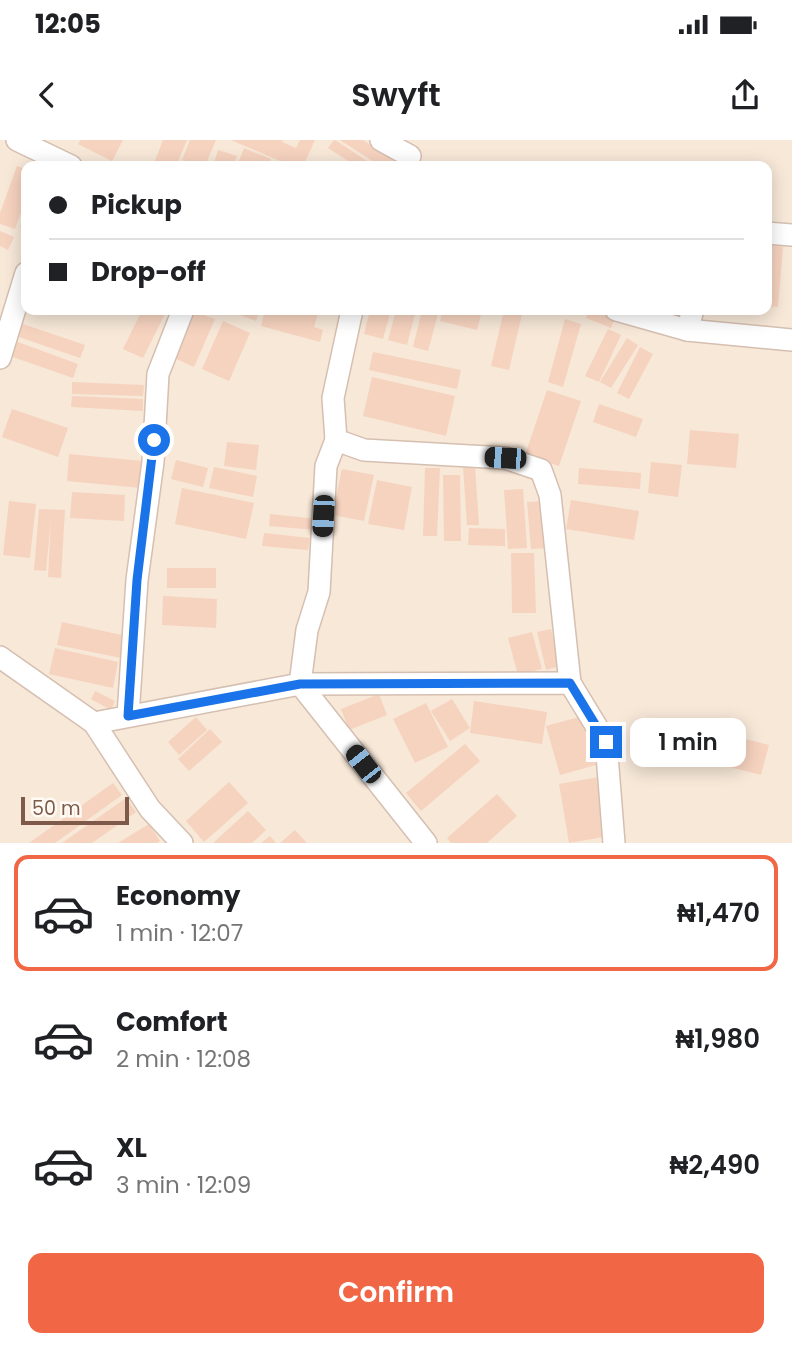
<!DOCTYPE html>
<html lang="en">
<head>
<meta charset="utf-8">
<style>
	:root { --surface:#fff; --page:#f2f2f2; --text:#202124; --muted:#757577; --line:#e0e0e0; --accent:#f16746 }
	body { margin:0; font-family:Poppins,sans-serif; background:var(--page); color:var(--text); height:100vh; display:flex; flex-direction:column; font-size:26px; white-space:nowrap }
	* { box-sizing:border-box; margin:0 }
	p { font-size:23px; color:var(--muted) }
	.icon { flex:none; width:38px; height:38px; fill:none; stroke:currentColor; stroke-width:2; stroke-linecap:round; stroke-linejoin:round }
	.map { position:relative; height:703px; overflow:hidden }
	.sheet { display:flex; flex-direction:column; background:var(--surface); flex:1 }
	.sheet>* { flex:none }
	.banner { position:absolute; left:21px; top:21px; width:751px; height:154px; border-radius:14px; box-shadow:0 4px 18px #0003; display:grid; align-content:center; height:154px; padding:0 28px; background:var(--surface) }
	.scale { position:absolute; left:21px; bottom:18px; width:108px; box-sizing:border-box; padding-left:7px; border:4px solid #7d5a4a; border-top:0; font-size:19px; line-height:24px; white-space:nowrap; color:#7d5a4a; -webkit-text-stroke:5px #fffaf3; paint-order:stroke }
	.end { position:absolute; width:32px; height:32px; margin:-16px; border:9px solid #1a73e8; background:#fff; box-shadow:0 0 0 4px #fff }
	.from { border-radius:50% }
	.bubble { position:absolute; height:49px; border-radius:14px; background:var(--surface); box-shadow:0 4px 18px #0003; font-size:23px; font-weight:600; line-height:49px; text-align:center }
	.car { position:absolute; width:21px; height:42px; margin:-21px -10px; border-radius:9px; box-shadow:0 0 5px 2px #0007; background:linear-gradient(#222 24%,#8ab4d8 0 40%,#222 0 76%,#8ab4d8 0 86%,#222 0) }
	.banner b { display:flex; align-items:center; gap:24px; height:66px; font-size:26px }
	.banner b+b { border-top:2px solid var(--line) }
	.banner i { width:18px; height:18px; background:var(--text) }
	ul { padding:12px 0 0; list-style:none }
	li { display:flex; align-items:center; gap:21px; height:116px; margin:0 14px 10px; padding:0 14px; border:4px solid transparent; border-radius:14px }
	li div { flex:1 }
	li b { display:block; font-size:26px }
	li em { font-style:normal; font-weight:600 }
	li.on { border-color:var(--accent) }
	li>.icon { width:63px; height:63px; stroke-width:1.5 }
	.action { display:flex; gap:14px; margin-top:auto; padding:14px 28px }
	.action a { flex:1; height:80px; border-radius:14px; background:var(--accent); color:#fff; font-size:28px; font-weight:600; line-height:80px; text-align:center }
	.status { display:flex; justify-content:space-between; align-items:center; height:49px; padding:0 35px; background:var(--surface); direction:ltr }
	.status svg { height:19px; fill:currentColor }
	header { display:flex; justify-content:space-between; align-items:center; height:91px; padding:0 28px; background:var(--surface); font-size:32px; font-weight:600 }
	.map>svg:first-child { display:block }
	.residential { fill:#f7e8d8; fill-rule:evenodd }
	.building { fill:#f6d3bf }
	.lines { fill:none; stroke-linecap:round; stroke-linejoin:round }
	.minor-casing { stroke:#d5bfb1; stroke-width:24 }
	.minor { stroke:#fff; stroke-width:21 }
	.route { stroke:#1a73e8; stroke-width:9 }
</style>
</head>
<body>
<div class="status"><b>12:05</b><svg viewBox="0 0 49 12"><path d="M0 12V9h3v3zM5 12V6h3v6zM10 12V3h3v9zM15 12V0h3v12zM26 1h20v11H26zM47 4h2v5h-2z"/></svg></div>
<header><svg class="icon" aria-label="back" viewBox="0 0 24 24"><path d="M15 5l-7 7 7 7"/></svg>Swyft<svg class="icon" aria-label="share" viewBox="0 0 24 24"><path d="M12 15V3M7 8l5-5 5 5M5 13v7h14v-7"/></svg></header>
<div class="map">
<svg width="792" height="703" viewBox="0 0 792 703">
	<rect width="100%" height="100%" fill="#fef6ea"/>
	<path class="residential" d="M0 0H792V703H0ZM26 26H766V170H26Z"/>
	<g class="building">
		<path d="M81 0H123L112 21 78 4Z"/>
		<path d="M163 0H187L176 26H153Z"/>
		<path d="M190 0H216L205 26H196L182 20Z"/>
		<path d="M231 0H283L282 2 296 8 300 0H315L303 26H292Z"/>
		<path d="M334 0H335L375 26H356L328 8Z"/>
		<path d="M340 0H363L398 23 396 26H380Z"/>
		<path d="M244 8 271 19 268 26H237Z"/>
		<path d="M218 10 237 16 233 26H213Z"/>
		<path d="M17 26 26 29V58L15 89 0 84V73Z"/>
		<path d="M26 71V89L20 87Z"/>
		<path d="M0 91 14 97 8 110 0 106Z"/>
		<path d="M768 105 783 107 778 167 766 166Z"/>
		<path d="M142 170H167L143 218 123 209Z"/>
		<path d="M190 170 215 179 194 227 170 216Z"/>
		<path d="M226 170H260L256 181Z"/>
		<path d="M265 170H319L314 187 323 190 320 202 261 186Z"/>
		<path d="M370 170H391L383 199 364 194Z"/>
		<path d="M396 170H416L407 205 388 200Z"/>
		<path d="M422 170H439L428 211 413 207Z"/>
		<path d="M443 170H482L477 190 440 181Z"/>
		<path d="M504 170H523L509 230 491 226Z"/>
		<path d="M589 170H600L616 176 611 188 586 178Z"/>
		<path d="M565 179 581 184 563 247 548 242Z"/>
		<path d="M223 181 250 193 229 241 202 229Z"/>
		<path d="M20 183 85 205 80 218 16 196Z"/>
		<path d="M608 189 621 195 599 242 585 236Z"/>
		<path d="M627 198 638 205 611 248 600 242Z"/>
		<path d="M15 201 78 224 73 238 10 216Z"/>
		<path d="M640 207 653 214 629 259 617 253Z"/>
		<path d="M373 212 461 230 457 249 369 230Z"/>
		<path d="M372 237 455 256 446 296 363 276Z"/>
		<path d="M72 242 144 245 143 256 72 254Z"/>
		<path d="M547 250 581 261 559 326 525 315Z"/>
		<path d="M72 256 143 259V271L71 267Z"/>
		<path d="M599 264 643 279 636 297 593 282Z"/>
		<path d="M12 269 68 288 58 317 2 297Z"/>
		<path d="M690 290 739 294 736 328 687 324Z"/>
		<path d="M227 302 259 305 256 330 224 326Z"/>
		<path d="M69 314 143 321 141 348 67 341Z"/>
		<path d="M176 320 208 328 203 347 171 339Z"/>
		<path d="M651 322 682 325 678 357 648 353Z"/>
		<path d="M475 326 479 385H467L463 327Z"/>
		<path d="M214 327 257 336 253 357 209 348Z"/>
		<path d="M425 328H440L437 396H423Z"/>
		<path d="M579 328 641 333 640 349 578 344Z"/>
		<path d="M342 329 374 335 364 381 332 375Z"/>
		<path d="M443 335H460L461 401H444Z"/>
		<path d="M377 340 412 347 404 390 368 384Z"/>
		<path d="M182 348 254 363 246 399 175 384Z"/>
		<path d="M523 349 527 408 508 409 504 350Z"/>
		<path d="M72 352 125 355 124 381 70 378Z"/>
		<path d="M571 360 639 371 634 400 566 389Z"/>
		<path d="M9 361 36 364 30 418 3 415Z"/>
		<path d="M545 361 549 408 531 409 527 362Z"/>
		<path d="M39 369 65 370 61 438 48 437 51 381 46 431 34 430Z"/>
		<path d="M270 374 317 379 316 390 269 386Z"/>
		<path d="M469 388 505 389V406L468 405Z"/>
		<path d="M264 393 310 398 308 410 262 406Z"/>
		<path d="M511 413H534L536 473H512Z"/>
		<rect x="167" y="428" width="49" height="20"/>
		<path d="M163 456 217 459 216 488 162 485Z"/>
		<path d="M62 482 126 496 121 518 57 505Z"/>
		<path d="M551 489 560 526 546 530 537 492Z"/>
		<path d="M532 492 542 529 518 535 508 498Z"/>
		<path d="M55 508 118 522 113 548 49 534Z"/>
		<path d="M95 551 115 561 111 570 91 559Z"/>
		<path d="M379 554 387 575 349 590 341 569Z"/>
		<path d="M452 559 470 588 450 601 431 571Z"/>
		<path d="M474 561 547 572 542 604 470 593Z"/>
		<path d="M426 563 448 607 415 623 393 579Z"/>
		<path d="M583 576 596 625 560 635 546 586Z"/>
		<path d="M196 577 207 590 179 615 168 602Z"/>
		<path d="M210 589 222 602 189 631 178 619Z"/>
		<path d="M717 592 769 605 761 635 709 622 712 612 703 610 706 598 715 600Z"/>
		<path d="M678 597V621L632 622 631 598Z"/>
		<path d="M465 604 480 621 421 671 406 653Z"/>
		<path d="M599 637 609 696 569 703 559 644Z"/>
		<path d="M229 642 248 663 204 702 186 681Z"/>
		<path d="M113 643 122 655 55 703H29Z"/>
		<path d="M497 654 517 676 487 703H451L447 698Z"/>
		<path d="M126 658 136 672 92 703H62Z"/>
		<path d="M248 671 266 690 252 703H213Z"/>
		<path d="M149 684 160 701 157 703H118Z"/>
		<path d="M295 690 307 703H280Z"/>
		<path d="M270 696 276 703H261Z"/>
	</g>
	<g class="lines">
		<defs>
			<g id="minor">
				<path d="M17 0 71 26"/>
				<path d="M381 0 410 16"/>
				<path d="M766 93 792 95"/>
				<path d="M352 170 333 258 336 300 364 310 505 318 541 330 550 355 570 543"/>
				<path d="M616 170 687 190 792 200"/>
				<path d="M687 190 693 170"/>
				<path d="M0 218 26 133"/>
				<path d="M336 300 326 326 319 452 307 490 300 544 426 703"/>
				<path d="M0 517 94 583 150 669 182 703"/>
				<path d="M128 576 137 440 153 322 158 234 183 170"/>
				<path d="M94 583 300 544 570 543 606 602 614 703"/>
			</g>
		</defs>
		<use href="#minor" class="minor-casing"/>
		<use href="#minor" class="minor"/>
	</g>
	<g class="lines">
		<path class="route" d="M154 300 137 440 128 576 300 544 570 543 606 602"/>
	</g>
</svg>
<div class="scale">50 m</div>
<i class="end from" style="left:154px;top:300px"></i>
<i class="end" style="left:606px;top:602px"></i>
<div class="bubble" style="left:630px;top:578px;width:116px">1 min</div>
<i class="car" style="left:505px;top:318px;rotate:273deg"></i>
<i class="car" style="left:323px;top:376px;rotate:183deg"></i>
<i class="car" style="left:363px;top:624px;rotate:322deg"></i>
<div class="banner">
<b><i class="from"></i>Pickup</b>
<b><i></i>Drop-off</b>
</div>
</div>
<section class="sheet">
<ul>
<li class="on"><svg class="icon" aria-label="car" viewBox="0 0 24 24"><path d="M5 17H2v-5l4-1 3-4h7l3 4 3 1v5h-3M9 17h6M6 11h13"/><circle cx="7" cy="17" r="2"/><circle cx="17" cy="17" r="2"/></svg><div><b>Economy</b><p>1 min · 12:07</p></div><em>₦1,470</em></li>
<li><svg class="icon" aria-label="car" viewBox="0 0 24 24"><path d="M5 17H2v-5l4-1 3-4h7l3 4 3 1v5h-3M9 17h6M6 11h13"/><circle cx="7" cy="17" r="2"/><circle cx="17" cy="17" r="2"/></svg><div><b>Comfort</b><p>2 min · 12:08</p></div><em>₦1,980</em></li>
<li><svg class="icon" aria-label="car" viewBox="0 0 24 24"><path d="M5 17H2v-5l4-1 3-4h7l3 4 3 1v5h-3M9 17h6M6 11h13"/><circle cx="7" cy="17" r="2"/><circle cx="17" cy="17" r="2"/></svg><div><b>XL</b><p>3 min · 12:09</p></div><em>₦2,490</em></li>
</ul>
<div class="action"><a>Confirm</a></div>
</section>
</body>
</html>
